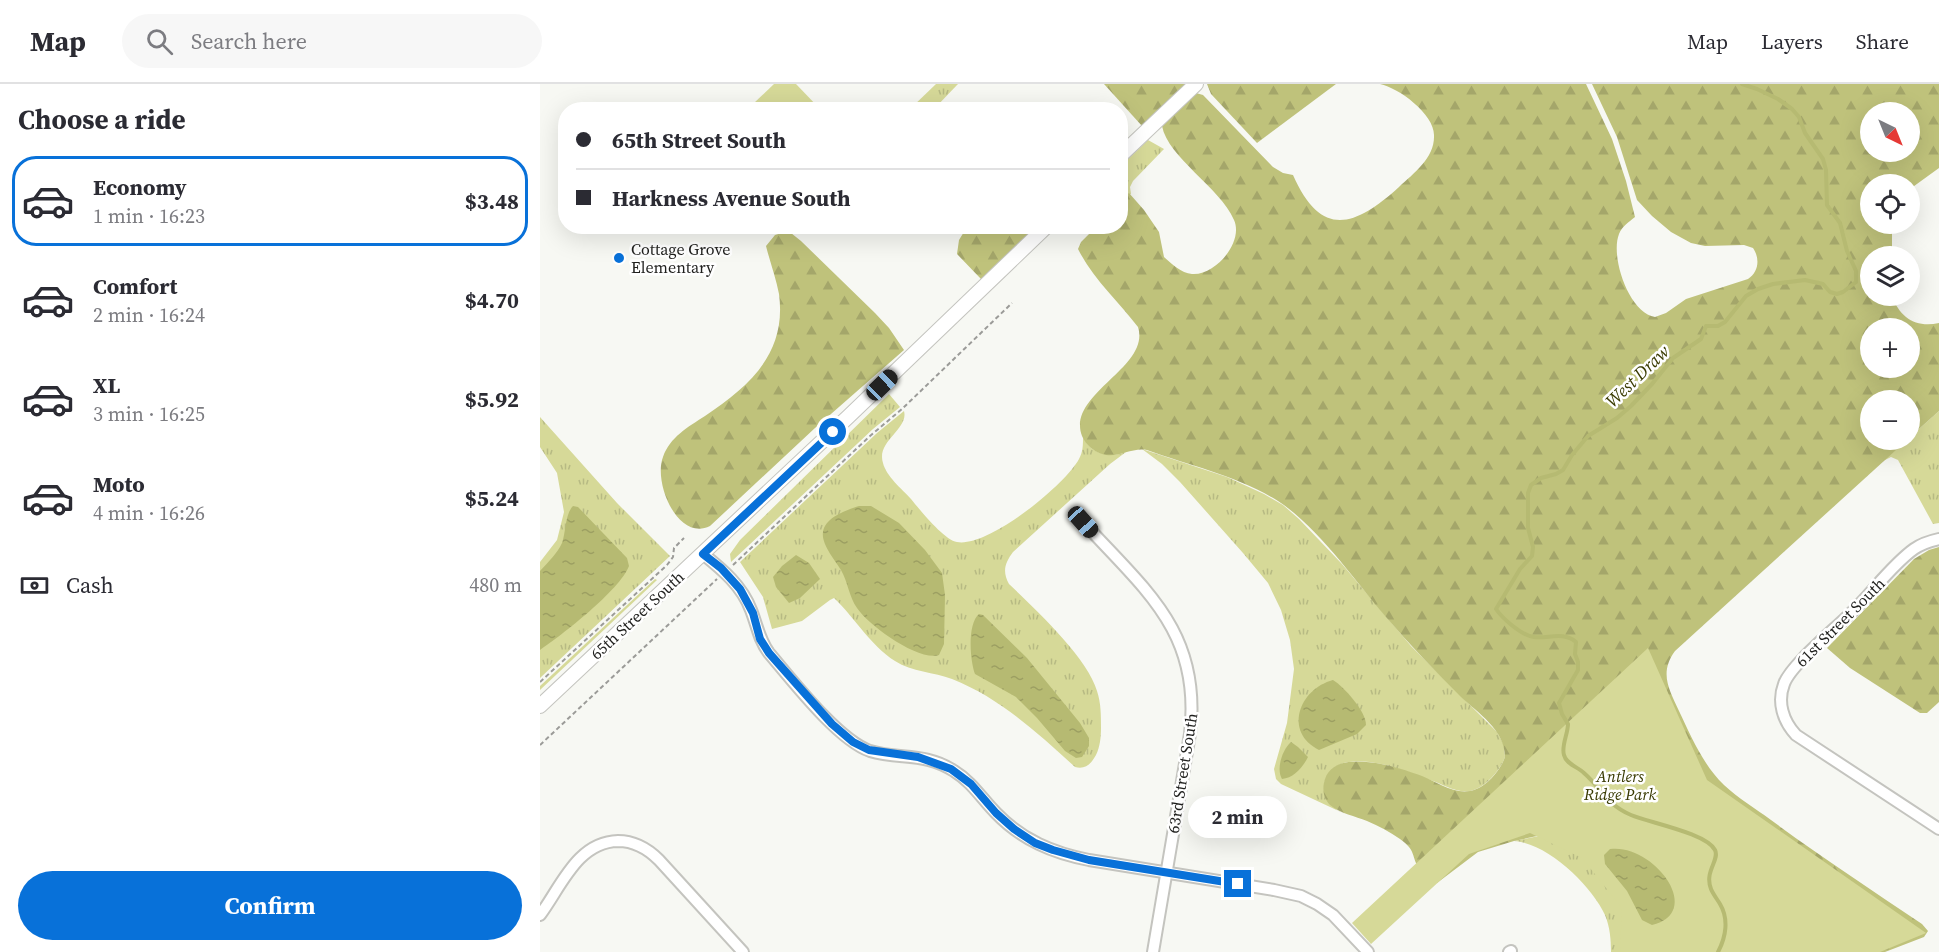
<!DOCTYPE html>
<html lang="en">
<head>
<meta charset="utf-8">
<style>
	:root { --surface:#fff; --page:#f7f7f7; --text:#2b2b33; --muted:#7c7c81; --line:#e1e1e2; --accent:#0871d9 }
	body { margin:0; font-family:"Source Serif 4",serif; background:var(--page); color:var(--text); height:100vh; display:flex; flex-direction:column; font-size:22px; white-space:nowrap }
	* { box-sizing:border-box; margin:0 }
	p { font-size:20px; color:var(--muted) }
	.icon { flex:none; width:33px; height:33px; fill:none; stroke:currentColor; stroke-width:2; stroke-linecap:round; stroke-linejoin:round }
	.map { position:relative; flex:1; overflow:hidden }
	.details { display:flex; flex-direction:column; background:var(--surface); width:540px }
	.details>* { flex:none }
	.guide { position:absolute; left:18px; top:18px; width:570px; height:132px; border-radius:24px; box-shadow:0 6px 24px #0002; display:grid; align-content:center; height:132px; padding:0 18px; background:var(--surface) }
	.needle { width:39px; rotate:137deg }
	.fabs { position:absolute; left:1320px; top:18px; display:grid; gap:12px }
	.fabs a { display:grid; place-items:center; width:60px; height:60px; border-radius:50%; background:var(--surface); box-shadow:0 6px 24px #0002; font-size:30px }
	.end { position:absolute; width:27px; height:27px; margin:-14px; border:8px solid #0871d9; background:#fff; box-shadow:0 0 0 3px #fff }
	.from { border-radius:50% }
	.bubble { position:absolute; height:42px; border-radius:21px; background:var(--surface); box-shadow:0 6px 24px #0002; font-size:20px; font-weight:700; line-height:42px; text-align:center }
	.car { position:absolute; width:18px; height:36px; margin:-18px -9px; border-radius:8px; box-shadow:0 0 4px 2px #0007; background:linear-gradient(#222 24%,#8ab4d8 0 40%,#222 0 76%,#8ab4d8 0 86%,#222 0) }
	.guide b { display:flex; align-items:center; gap:21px; height:57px; font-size:22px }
	.guide b+b { border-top:2px solid var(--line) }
	.guide i { width:15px; height:15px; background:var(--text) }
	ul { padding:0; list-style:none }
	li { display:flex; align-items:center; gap:18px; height:90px; margin:0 12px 9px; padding:0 6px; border:3px solid transparent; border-radius:24px }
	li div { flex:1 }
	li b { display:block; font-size:22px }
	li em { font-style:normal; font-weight:700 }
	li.on { border-color:var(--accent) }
	li>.icon { width:54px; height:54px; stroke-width:1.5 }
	h2 { padding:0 18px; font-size:27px; line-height:72px }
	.pay { display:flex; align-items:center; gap:15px; height:66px; padding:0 18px; font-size:22px }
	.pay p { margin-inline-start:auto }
	.button { display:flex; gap:12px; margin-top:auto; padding:12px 18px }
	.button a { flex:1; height:69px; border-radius:36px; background:var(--accent); color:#fff; font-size:24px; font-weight:700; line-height:69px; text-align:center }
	header { display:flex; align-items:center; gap:36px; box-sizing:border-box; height:84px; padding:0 30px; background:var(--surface); border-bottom:2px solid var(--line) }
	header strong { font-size:28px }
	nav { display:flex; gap:33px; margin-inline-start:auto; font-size:21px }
	.search { width:420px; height:54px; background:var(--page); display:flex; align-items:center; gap:15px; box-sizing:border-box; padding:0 21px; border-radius:33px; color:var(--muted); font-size:22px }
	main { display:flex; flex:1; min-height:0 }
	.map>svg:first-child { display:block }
	.grass { fill:url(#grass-tufts) }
	.forest { fill:url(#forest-firs); fill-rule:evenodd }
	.park { fill:#d6d998 }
	.water { fill:url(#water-ripples) }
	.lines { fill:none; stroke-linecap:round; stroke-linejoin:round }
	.stream { stroke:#b6ba72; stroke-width:4 }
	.minor-casing { stroke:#c4c4bf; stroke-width:14 }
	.tertiary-casing { stroke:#c4c4bf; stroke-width:16 }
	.path { stroke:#9b9b98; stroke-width:2; stroke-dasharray:4.5 3; stroke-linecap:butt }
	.minor { stroke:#fff; stroke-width:10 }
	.tertiary { stroke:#fff; stroke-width:14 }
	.route { stroke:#0871d9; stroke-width:8 }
	.poi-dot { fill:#0871d9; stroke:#fff; stroke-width:2 }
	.labels { text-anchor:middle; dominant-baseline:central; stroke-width:5; stroke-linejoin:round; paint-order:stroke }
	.poi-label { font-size:16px; fill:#1f1f1d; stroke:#fff; text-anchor:start }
	.street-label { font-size:16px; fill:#1f1f1d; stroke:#fff }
	.park-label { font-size:16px; font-style:italic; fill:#383900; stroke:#fff }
	.water-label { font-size:18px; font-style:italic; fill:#3b3c02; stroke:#fff }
</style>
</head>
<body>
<header>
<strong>Map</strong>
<div class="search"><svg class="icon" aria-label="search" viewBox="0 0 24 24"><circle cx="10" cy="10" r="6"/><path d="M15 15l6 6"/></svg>Search here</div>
<nav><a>Map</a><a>Layers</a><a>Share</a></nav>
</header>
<main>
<section class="details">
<h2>Choose a ride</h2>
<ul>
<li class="on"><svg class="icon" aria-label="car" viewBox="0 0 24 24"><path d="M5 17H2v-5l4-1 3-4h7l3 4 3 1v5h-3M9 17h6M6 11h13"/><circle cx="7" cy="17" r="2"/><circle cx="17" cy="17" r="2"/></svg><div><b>Economy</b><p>1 min · 16:23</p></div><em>$3.48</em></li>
<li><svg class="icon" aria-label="car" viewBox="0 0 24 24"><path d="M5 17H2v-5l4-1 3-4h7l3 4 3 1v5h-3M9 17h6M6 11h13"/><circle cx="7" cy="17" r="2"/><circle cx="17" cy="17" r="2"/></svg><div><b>Comfort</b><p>2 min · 16:24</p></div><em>$4.70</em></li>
<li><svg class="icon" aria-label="car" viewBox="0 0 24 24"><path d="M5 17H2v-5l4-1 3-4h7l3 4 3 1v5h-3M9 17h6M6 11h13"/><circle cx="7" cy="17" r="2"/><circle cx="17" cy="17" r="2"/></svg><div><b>XL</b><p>3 min · 16:25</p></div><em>$5.92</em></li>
<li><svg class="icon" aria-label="car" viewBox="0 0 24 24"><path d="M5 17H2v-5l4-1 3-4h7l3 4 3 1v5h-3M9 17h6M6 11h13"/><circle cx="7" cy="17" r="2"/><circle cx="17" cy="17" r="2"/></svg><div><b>Moto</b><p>4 min · 16:26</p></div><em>$5.24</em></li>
</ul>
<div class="pay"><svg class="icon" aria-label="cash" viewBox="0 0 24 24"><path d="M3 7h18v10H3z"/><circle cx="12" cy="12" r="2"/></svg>Cash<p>480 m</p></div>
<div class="button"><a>Confirm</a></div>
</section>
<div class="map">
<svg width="1399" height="868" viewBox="0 0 1399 868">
	<defs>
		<pattern id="grass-tufts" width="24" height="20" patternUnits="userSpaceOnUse" patternTransform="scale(1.5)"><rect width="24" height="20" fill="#d6d998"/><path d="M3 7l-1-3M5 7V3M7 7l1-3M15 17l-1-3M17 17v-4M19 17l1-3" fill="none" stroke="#b7ba83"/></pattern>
		<pattern id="forest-firs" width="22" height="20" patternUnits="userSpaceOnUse" patternTransform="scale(1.5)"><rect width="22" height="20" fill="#bfc27b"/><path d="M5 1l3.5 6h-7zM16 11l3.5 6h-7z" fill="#a4a66a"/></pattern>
		<pattern id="water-ripples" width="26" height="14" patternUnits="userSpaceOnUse" patternTransform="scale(1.5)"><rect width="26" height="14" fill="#b6ba72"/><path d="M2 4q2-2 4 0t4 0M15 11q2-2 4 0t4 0" fill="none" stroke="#9c9f62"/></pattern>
	</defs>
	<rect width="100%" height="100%" fill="#f7f8f3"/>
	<g class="grass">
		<path d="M396 0H418L394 25H370Z"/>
		<path d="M608 56 624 65 593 97 590 103 591 110 581 115V82Z"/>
		<path d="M349 310 360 323 333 345 191 478 190 470 200 456Z"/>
		<path d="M364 327C369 345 336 357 343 379 346 392 362 405 371 415 380 426 404 456 417 458 448 464 525 401 539 375 543 368 543 361 543 353 551 370 568 374 586 368L570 380 473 468C465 479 462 487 469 500 494 524 548 574 557 607 561 619 561 631 561 644 561 653 560 663 556 671 551 680 545 686 535 683 498 649 460 614 412 595 394 588 372 588 355 577 330 561 315 534 294 514L290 516 262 537 232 545 223 513 200 478 337 349Z"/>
		<path d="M1399 327V439L1393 440 1358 376 1351 373 1341 378 1367 356H1370V353Z"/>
		<path d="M0 333 77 419 130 472 0 594V478L17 456 24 428 17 389 0 363Z"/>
		<path d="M602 365 687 393 724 410 743 421 759 435 802 480 871 562 957 648 964 661 965 673C960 687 945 704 930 707 915 709 903 700 890 696 863 686 795 657 784 700L797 726 805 730 741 700 736 695 734 685 747 639 754 585 750 556 741 526 728 499 703 469 640 398 622 380Z"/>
		<path d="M115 495 117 496 0 606V602Z"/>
		<path d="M1019 748 1140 868H1071C1071 856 1070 843 1065 831 1052 802 1008 759 974 757Z"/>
	</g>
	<g class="forest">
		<path d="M564 0H646L602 42Z"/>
		<path d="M667 0H796L717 59 671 10Z"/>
		<path d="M840 0H1046L1072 55 1086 97 1095 133C1089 138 1082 142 1079 150 1070 173 1089 229 1115 233L1126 229 1146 215 1208 195C1219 188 1220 174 1213 164L1204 161 1165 162 1151 159 1131 148 1112 132 1097 116 1077 53 1052 0H1399V84L1370 105V100H1330V140H1352V172H1330V212H1352C1360 234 1376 244 1399 239V327L1370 353V316H1330V356H1367L1135 567C1119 589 1129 605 1139 627 1151 652 1163 681 1184 701 1198 714 1216 725 1231 736 1281 773 1332 806 1382 840L1388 847 1384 853 1345 868H1140L1156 841 1011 749 974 757 938 768 897 799C892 794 884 790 879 784 871 773 877 767 860 755 850 748 839 742 827 737 815 732 801 730 790 721 783 714 782 704 785 695 796 662 860 684 882 692 897 698 913 710 930 707 946 704 960 687 965 673 965 646 938 629 921 613 895 587 870 561 846 533 814 496 779 444 738 417 698 392 651 382 607 366 591 363 578 375 562 370 553 367 546 361 542 352 526 310 611 284 598 243 578 217 553 195 538 165L541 158 556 143 580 142 581 115 589 109 604 126 619 148 624 173C632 180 641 189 652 190 675 192 704 158 694 136 680 103 628 74 622 42L656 9 663 11 733 83 743 89 753 91C781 155 815 143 859 103 874 89 895 74 894 51 894 30 859 4 840 0ZM1330 28H1370V68H1330ZM1330 244H1370V284H1330Z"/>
		<path d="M427 143V142L496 143 441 195 417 170 419 156Z"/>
		<path d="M245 148 251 149 261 157 335 229 349 244 364 266 275 344 170 442C138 458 113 399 123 373 130 353 148 343 165 332 209 302 247 270 239 210 236 194 230 178 226 162L235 151Z"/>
		<path d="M1399 463V618L1387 629H1380L1310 584 1287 564 1374 475 1389 466Z"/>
	</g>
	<g class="park">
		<path d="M234 0H256L280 25H220L214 19Z"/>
		<path d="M1108 564 1167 696 1386 849 1340 868H1080L1082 824 1042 774 990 749 929 770 831 860 812 839Z"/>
	</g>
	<g class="water">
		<path d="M33 422 38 423 87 474 89 482C80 506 22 551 0 566V487C8 478 17 470 22 459 26 448 25 430 33 422Z"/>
		<path d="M319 422H331L359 439 385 466 402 489 405 511 404 560 399 571C379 578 328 541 317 524 309 513 308 498 301 486 295 476 281 460 283 448 285 433 307 426 319 422Z"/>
		<path d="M256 471 269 479 280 495 260 514 249 519 236 503 233 493 242 482Z"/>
		<path d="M439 530 443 531 487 574 540 639 549 654V662L542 673 536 674 525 667 497 634 476 613 435 590C430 577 427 540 439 530Z"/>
		<path d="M793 596C804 603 826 627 826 641L817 650 779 666C743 648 759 605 793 596Z"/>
		<path d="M751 658 758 663 768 673C763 683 754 694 742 695 736 685 742 666 751 658Z"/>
		<path d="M1070 765C1113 759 1166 828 1112 841L1102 836 1087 807 1065 780 1064 771Z"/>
	</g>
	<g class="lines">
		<path class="stream" d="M1178 868C1186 853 1189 835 1180 820 1177 815 1173 810 1171 805 1164 787 1180 776 1175 766 1166 749 1110 739 1091 731 1066 720 1063 706 1044 689 1038 683 1026 680 1024 671 1021 662 1028 650 1028 640L1022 630 1019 619 1038 586V578L1035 570 1036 558C1023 547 1008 555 994 553 982 552 962 534 956 525L980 485 992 472 993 463 988 444V409L991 401 1001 394 1016 390 1023 386 1032 371 1048 352 1077 334 1091 322 1112 300 1133 274 1161 255 1166 242H1178L1185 238 1206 212 1218 205 1233 200 1265 196 1283 200 1290 208 1297 210 1303 208 1316 198V187L1307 167 1300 139 1287 121 1286 86 1283 75 1265 49 1259 33 1252 25 1238 15 1217 5 1202 0"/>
		<defs>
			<g id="minor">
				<path d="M543 438C605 506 662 548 650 650L613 868"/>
				<path d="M1399 455C1390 457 1381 460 1374 465 1353 480 1334 506 1316 524 1299 542 1251 580 1244 600 1237 618 1243 637 1256 651L1399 745"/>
				<path d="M163 470C183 486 202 502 211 526 217 541 219 556 229 569 252 596 298 656 330 667 360 676 385 668 414 687 432 698 442 715 456 729 482 756 513 769 549 776L734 806 761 812 777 820 793 831 828 868"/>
				<path d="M0 831C21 803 37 758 78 757 95 757 108 765 119 776L203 868"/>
				<path d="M969 868 971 867"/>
			</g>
			<g id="tertiary">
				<path d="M580 72 656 0"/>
				<path d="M0 622 309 332 507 142"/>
			</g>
		</defs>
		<use href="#minor" class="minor-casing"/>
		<use href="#tertiary" class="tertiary-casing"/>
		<g class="path">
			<path d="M193 481 330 352 362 325 472 219"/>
			<path d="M0 598 127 481 133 473 134 464 144 454"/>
			<path d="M0 661 177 495"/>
		</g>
		<use href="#minor" class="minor"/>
		<use href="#tertiary" class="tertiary"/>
	</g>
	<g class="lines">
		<path class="route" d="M293 348 163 470 181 484 200 505 213 529 220 555 229 569 292 640 313 658 329 666 378 673 411 685 431 700 456 729 474 745 495 759 513 766 549 776 698 800"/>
	</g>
	<circle class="poi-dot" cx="79" cy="174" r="6"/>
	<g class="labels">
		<g class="poi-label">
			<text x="91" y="165">Cottage Grove<tspan x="91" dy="18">Elementary</tspan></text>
		</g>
		<g class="street-label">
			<text transform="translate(97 531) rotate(-43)">65th Street South</text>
			<text transform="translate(1300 538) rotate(-45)">61st Street South</text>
			<text transform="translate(642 689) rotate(-81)">63rd Street South</text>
		</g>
		<g class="park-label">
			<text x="1080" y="692">Antlers<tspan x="1080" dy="18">Ridge Park</tspan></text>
		</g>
		<g class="water-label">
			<text transform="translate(1097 292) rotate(-44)">West Draw</text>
		</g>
	</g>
</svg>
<div class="fabs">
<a><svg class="needle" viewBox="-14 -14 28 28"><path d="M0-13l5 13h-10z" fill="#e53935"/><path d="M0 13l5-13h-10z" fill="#7c7c81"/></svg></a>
<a><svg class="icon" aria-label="locate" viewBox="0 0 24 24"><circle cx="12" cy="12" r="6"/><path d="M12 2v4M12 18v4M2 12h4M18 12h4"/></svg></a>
<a><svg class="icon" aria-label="layers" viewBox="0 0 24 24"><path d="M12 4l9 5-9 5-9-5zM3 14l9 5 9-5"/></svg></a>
<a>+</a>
<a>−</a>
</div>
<i class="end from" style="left:293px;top:348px"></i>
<i class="end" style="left:698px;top:800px"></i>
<div class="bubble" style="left:648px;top:712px;width:99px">2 min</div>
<i class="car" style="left:342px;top:301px;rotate:46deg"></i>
<i class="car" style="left:543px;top:438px;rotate:138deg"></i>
<div class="guide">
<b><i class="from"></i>65th Street South</b>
<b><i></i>Harkness Avenue South</b>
</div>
</div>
</main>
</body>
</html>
